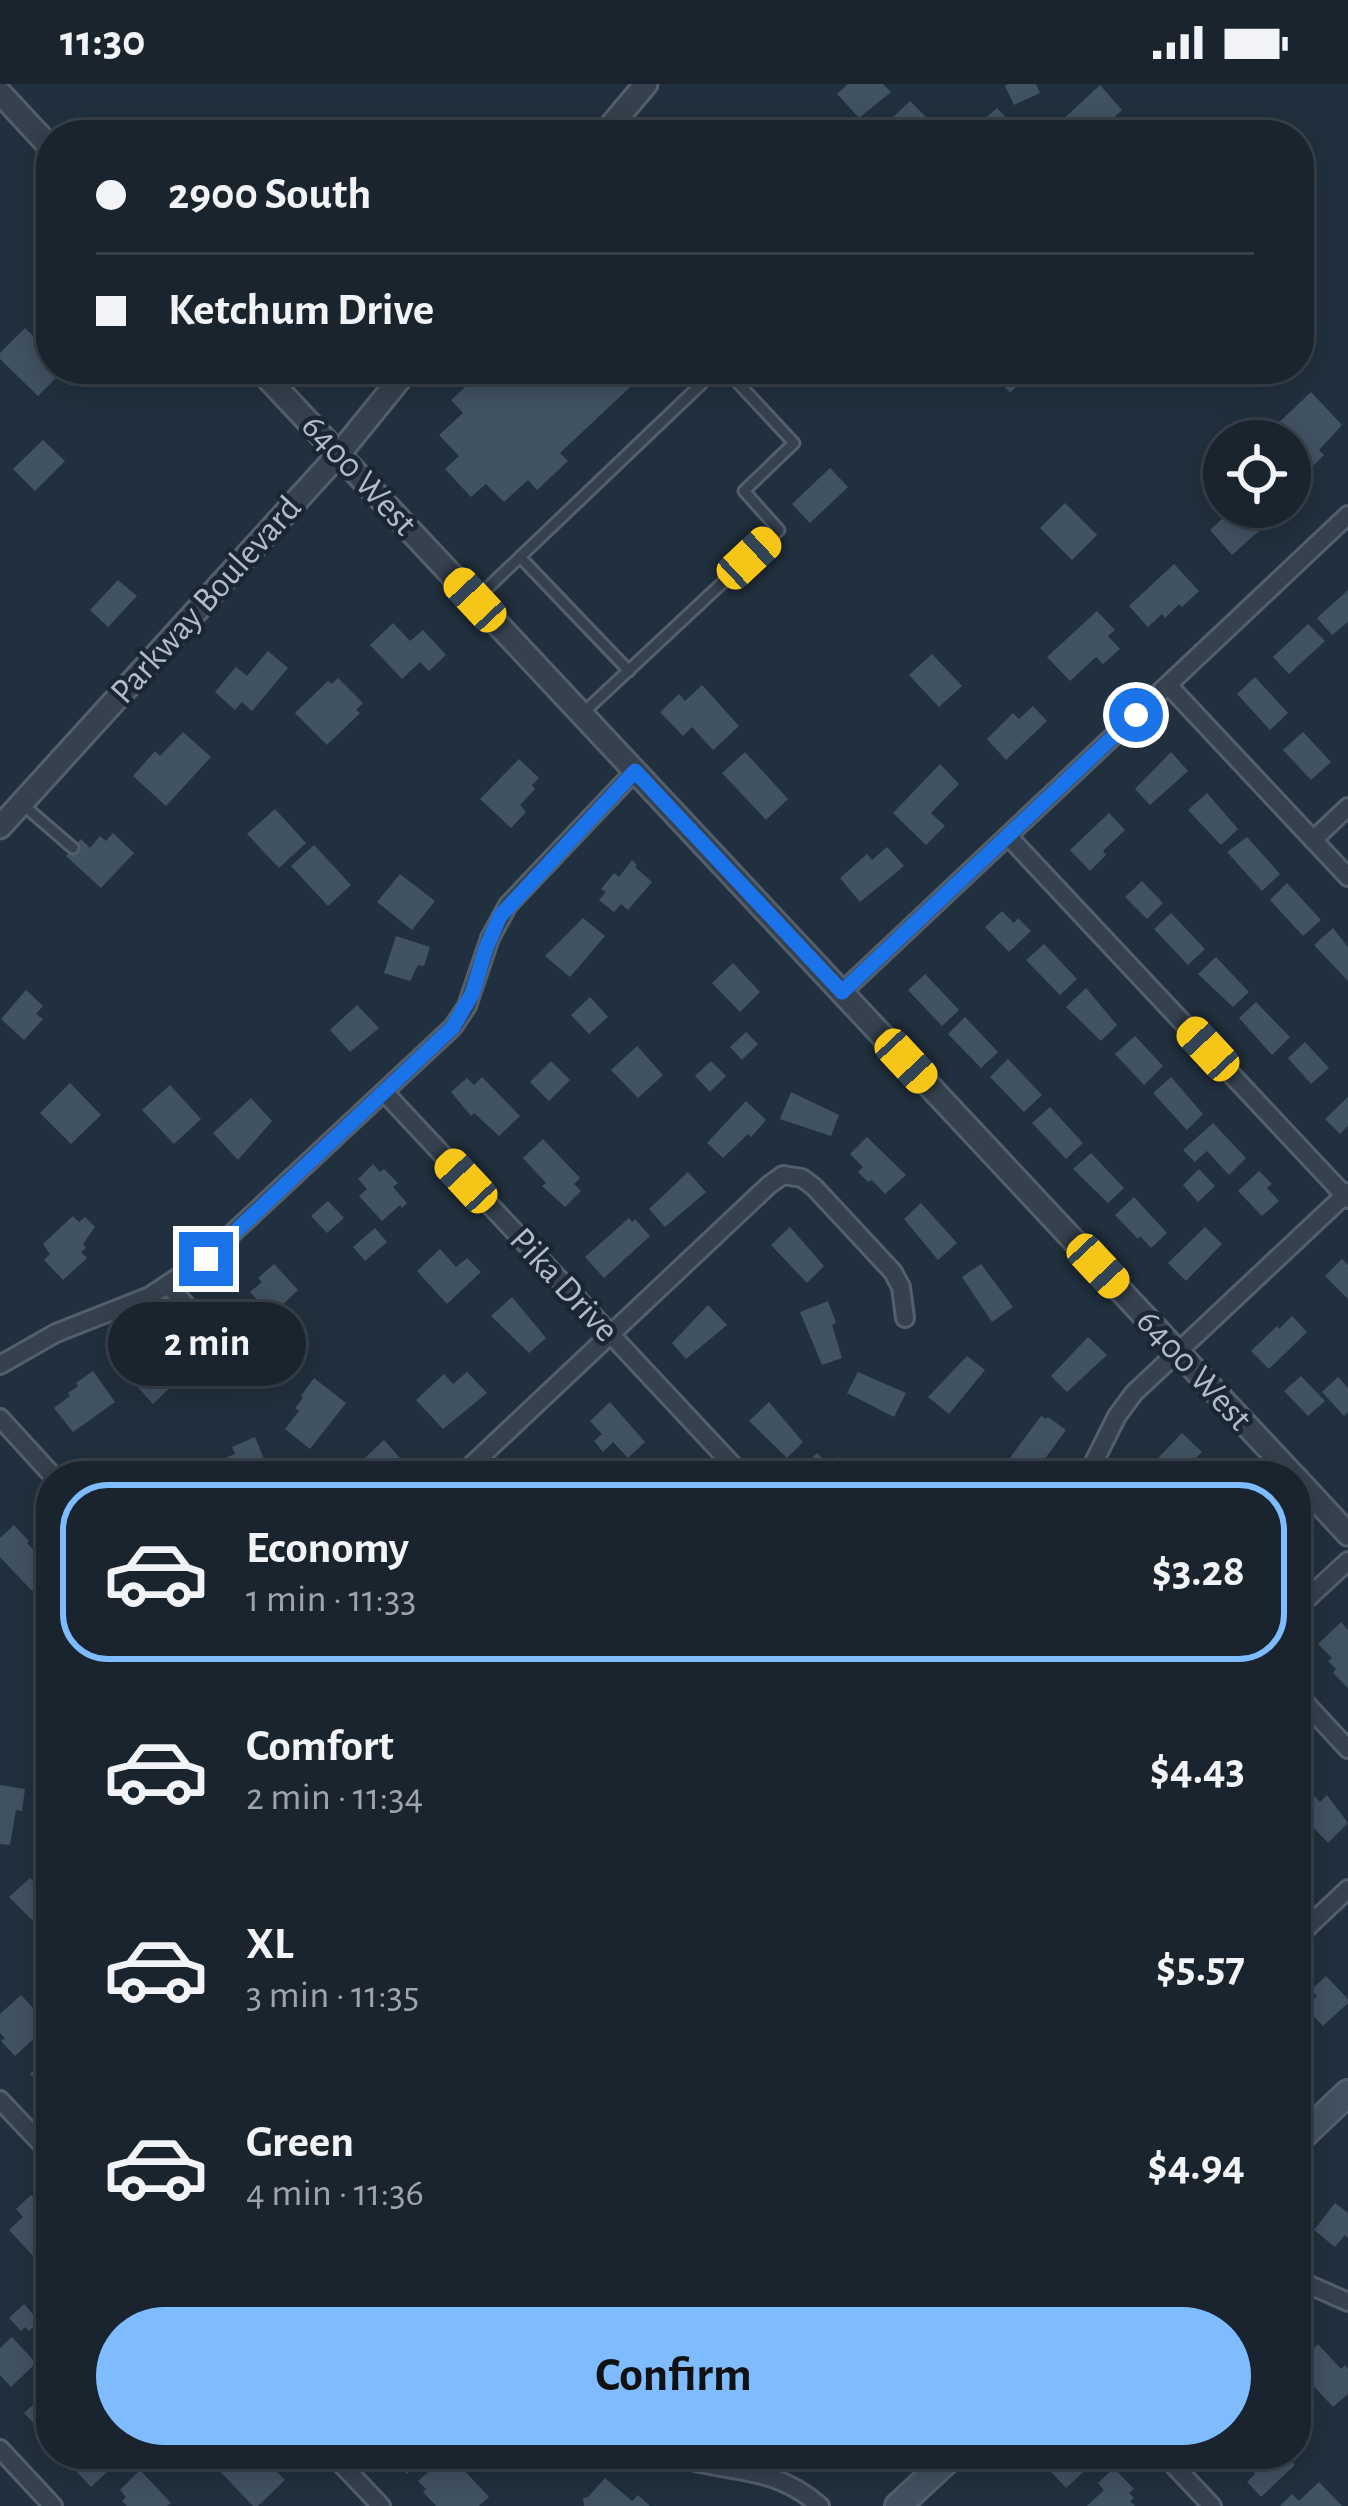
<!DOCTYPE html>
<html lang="en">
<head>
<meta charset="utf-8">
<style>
	:root { --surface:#19242e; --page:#222c36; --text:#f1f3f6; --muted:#9fa4aa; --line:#37414a; --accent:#7fbcff }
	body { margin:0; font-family:"Alegreya Sans",sans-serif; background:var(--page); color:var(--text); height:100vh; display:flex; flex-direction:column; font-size:45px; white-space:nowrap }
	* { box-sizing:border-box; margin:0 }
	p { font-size:39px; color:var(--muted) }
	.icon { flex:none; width:66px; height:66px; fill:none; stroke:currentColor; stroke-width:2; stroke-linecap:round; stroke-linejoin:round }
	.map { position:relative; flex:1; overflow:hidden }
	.side { position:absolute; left:36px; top:1377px; width:1275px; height:1008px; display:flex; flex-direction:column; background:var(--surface); border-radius:48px; box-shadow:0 6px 30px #0003,0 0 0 3px var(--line) }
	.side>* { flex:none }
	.guide { position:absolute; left:36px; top:36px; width:1278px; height:264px; border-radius:48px; box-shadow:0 6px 30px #0003,0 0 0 3px var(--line); display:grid; align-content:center; height:264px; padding:0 60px; background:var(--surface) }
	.fabs { position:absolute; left:1203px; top:336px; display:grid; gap:24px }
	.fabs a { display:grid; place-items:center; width:108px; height:108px; border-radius:50%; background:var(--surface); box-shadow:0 6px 30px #0003,0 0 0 3px var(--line); font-size:60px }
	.end { position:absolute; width:54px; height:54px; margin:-27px; border:15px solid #1a73e8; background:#fff; box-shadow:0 0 0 6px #fff }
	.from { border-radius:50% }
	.bubble { position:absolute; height:84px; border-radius:42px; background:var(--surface); box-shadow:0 6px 30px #0003,0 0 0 3px var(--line); font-size:39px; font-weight:700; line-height:84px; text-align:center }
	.car { position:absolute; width:36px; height:72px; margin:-36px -18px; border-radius:15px; box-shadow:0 0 9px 3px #0007; background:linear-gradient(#f5c518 24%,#345 0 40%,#f5c518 0 76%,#345 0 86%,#f5c518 0) }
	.guide b { display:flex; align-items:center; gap:42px; height:114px; font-size:45px }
	.guide b+b { border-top:3px solid var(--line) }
	.guide i { width:30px; height:30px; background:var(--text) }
	ul { padding:21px 0 0; list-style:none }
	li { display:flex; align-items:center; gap:36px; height:180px; margin:0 24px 18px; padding:0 36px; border:6px solid transparent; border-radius:48px }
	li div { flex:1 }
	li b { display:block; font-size:45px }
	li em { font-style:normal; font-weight:700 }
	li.on { border-color:var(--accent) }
	li>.icon { width:108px; height:108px; stroke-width:1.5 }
	.action { display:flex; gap:24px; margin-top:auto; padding:24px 60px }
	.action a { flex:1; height:138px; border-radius:72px; background:var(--accent); color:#111; font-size:48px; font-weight:700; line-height:138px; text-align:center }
	.status { display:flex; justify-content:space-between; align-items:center; height:84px; padding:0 60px; background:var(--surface); direction:ltr }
	.status svg { height:33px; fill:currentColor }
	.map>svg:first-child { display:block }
	.building { fill:#415262 }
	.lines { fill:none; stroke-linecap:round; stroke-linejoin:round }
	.service-casing { stroke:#535f6c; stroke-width:15 }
	.minor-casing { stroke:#535f6c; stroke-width:22 }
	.tertiary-casing { stroke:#535f6c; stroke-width:27 }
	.secondary-casing { stroke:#535f6c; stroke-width:30 }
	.service { stroke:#35414e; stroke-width:9 }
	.minor { stroke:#35414e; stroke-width:16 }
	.tertiary { stroke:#35414e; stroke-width:21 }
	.secondary { stroke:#425161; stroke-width:24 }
	.route { stroke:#1a73e8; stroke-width:15 }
	.labels { text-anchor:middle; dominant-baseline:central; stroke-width:9; stroke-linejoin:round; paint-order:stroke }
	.street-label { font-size:36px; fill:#b0bcc9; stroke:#1a2633 }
</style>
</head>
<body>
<div class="status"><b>11:30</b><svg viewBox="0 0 49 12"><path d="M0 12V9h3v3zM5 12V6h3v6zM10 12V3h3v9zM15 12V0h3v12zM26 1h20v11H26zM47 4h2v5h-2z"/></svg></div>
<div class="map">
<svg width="1348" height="2422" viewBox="0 0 1348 2422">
	<rect width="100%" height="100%" fill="#21303e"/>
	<g class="building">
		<path d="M848 0H883L891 8 859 34 837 10Z"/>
		<path d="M1008 0H1036L1040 9 1014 21 1005 2Z"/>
		<path d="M1100 1 1122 26 1095 51H1046Z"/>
		<path d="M910 17 933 40 921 51H898L887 39Z"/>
		<path d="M997 24 1019 48 1015 51H972L969 48Z"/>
		<path d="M25 244 51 269V285H65L38 312 0 275V269Z"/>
		<path d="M509 285H636L642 292 560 369 568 377 537 406 528 396 504 418 486 400 471 413 445 385 459 372 439 351 463 329 451 316 483 287 494 300Z"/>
		<path d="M1000 285H1027L1031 289 1010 309 994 292Z"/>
		<path d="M1311 308 1342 341 1319 366 1324 371 1308 387 1305 383 1294 393 1290 389V357H1270L1277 350 1272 345Z"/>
		<path d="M43 356 65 377 35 407 13 385Z"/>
		<path d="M830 384 848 403 810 439 792 420Z"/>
		<path d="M1065 419 1097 451 1072 476 1040 444Z"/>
		<path d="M1235 423H1267L1270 426 1254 440 1260 446 1232 471 1210 446Z"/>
		<path d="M1174 480 1199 507 1182 523 1179 520 1165 534 1162 530 1148 543 1129 522Z"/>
		<path d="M118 496 137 512 108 543 90 526Z"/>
		<path d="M1348 506V538L1332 551 1317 534Z"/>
		<path d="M1097 527 1115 546 1108 552 1120 565 1103 580 1096 573 1070 597 1047 573Z"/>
		<path d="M393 539 410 557 423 546 446 571 429 587 420 578 402 595 370 561Z"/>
		<path d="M1308 540 1325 557 1289 590 1273 573Z"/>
		<path d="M268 567 288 584 252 627 242 618 235 626 215 608 236 583 247 592Z"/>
		<path d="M932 570 962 602 939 623 909 591Z"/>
		<path d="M1255 593 1288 629 1270 646 1237 610Z"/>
		<path d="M338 594 363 619 356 626 360 629 327 661 295 629 328 597 332 600Z"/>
		<path d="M702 601 739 642 713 666 692 643 683 652 660 628 679 610 685 617Z"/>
		<path d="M1033 622 1047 637 1006 676 987 655 1013 629 1019 635Z"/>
		<path d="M183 648 211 673 166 722 133 692 155 667 160 672Z"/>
		<path d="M1303 648 1331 678 1311 696 1283 666Z"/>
		<path d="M745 668 788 715 766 736 722 689Z"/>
		<path d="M1171 668 1188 687 1150 721 1135 705Z"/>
		<path d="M519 675 539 694 532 701 535 705 520 721 526 728 511 744 480 715Z"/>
		<path d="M940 680 959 700 931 729 945 742 926 761 893 729Z"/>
		<path d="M1207 709 1238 745 1221 761 1188 726Z"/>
		<path d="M275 725 306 759 279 784 247 750Z"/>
		<path d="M1109 729 1125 746 1103 767 1106 771 1090 787 1070 766Z"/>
		<path d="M113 749 134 769 101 804 66 772 81 755 90 764 100 752 106 757Z"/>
		<path d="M1247 753 1280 790 1262 807 1227 768Z"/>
		<path d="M314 761 351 801 328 822 291 782Z"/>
		<path d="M887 763 904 782 860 818 840 794 867 770 872 776Z"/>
		<path d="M632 776 637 781 635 783 652 798 628 826 621 820 614 828 599 816 606 808 601 805 614 789 619 793Z"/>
		<path d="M400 790 435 817 412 846 377 818Z"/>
		<path d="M1142 797 1163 819 1147 835 1125 813Z"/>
		<path d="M1287 799 1321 836 1303 852 1270 816Z"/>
		<path d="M1002 827 1014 839 1018 834 1031 847 1009 868 985 843Z"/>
		<path d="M1171 829 1205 865 1188 881 1154 845Z"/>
		<path d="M583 834 605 852 570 893 545 872Z"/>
		<path d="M1333 844 1348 863V897L1314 861Z"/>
		<path d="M396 852 430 863 424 882 418 881 410 897 384 889Z"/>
		<path d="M1044 860 1077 895 1060 911 1026 876Z"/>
		<path d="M1216 873 1249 908 1233 923 1198 890Z"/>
		<path d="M733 879 760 908 740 928 712 899Z"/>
		<path d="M925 890 959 926 942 942 908 906Z"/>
		<path d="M1086 904 1117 941 1101 957 1066 923Z"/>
		<path d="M26 906 43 922 36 930 43 935 24 956 1 935Z"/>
		<path d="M590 913 608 933 589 950 571 931Z"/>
		<path d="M1256 918 1290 953 1272 971 1239 934Z"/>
		<path d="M357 921 379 944 350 968 330 946Z"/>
		<path d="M965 933 998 968 981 984 948 950Z"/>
		<path d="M746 948 758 960 742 976 730 963Z"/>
		<path d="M1135 952 1163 982 1144 1001 1115 970Z"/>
		<path d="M1305 958 1329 984 1311 1000 1288 974Z"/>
		<path d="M637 962 663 991 638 1014 611 986Z"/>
		<path d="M1008 975 1042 1011 1024 1028 990 993Z"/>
		<path d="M551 977 570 996 549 1017 530 998Z"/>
		<path d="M711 977 726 992 710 1008 695 992Z"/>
		<path d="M482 993 520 1032 499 1052 474 1029 471 1032 451 1008 467 994 474 1001Z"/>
		<path d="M1171 993 1203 1030 1187 1046 1153 1009Z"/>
		<path d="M70 999 101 1031 71 1060 40 1029Z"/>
		<path d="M170 1001 201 1035 174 1060 142 1026Z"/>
		<path d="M791 1008 839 1031 831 1052 780 1035Z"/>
		<path d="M1348 1013V1042L1340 1050 1325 1035Z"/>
		<path d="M251 1014 272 1037 238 1076 213 1049Z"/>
		<path d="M746 1017 766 1036 751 1053 748 1050 723 1074 707 1059Z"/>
		<path d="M1050 1023 1083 1059 1066 1075 1032 1039Z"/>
		<path d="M1213 1039 1246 1074 1229 1091 1207 1067 1195 1078 1183 1066Z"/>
		<path d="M867 1053 906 1091 885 1110 872 1096 868 1098 858 1088 863 1083 850 1070Z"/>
		<path d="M543 1055 580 1094 574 1100 581 1107 565 1123 542 1102 546 1099 523 1074Z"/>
		<path d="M1091 1069 1124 1104 1108 1119 1073 1085Z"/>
		<path d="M373 1080 380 1088 384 1085 398 1099 393 1103 407 1119 402 1124 400 1121 382 1137 359 1112 367 1105 358 1095Z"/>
		<path d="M1199 1085 1215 1102 1198 1118 1183 1101Z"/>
		<path d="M1259 1087 1272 1100 1267 1104 1279 1117 1262 1132 1238 1107Z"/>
		<path d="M688 1088 706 1108 665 1143 649 1125Z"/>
		<path d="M1134 1113 1167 1149 1151 1164 1140 1152 1138 1155 1115 1131Z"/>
		<path d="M328 1117 344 1134 327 1149 311 1132Z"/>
		<path d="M921 1119 957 1159 938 1176 904 1135Z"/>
		<path d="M73 1132 79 1138 85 1133 95 1143 83 1160 86 1164 81 1168 87 1174 63 1196 44 1176 50 1170 43 1160Z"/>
		<path d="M629 1134 632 1138 635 1135 650 1152 604 1194 585 1173Z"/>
		<path d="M790 1143 824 1182 807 1199 771 1161Z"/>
		<path d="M1205 1143 1222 1160 1186 1197 1168 1179Z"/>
		<path d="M375 1144 387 1158 365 1177 353 1163Z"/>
		<path d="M440 1165 456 1183 467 1174 481 1188 447 1220 417 1187Z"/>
		<path d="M1342 1175 1348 1181V1215L1325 1192Z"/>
		<path d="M274 1180 298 1206 272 1231 250 1208 262 1198 258 1194Z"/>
		<path d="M981 1180 1013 1223 992 1238 962 1193Z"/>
		<path d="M512 1213 546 1254 529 1269 491 1232Z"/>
		<path d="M828 1217 836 1239 832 1241 842 1274 822 1281 800 1228Z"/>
		<path d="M708 1221 727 1241 686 1275 672 1259Z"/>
		<path d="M1292 1232 1307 1248 1269 1285 1251 1267 1277 1242 1279 1245Z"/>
		<path d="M1088 1253 1107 1271 1067 1308 1051 1292Z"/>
		<path d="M158 1258 174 1275 163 1286 175 1299 153 1320 125 1289Z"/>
		<path d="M967 1272 985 1286 949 1330 928 1313Z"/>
		<path d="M93 1287 115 1318 73 1348 54 1324 70 1312 68 1309 78 1302 76 1299Z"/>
		<path d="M467 1288 487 1309 443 1345 416 1316 444 1290 453 1300Z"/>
		<path d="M858 1288 906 1309 894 1333 847 1309Z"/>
		<path d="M1301 1292 1325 1317 1308 1332 1284 1307Z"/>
		<path d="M1338 1293 1348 1304V1328L1344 1332 1322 1308Z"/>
		<path d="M314 1294 346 1319 310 1365 285 1345 299 1327 295 1324 303 1314 301 1312Z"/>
		<path d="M610 1318 645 1358 628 1374 613 1358 603 1368 594 1357 602 1350 590 1337Z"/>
		<path d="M769 1318 803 1358 787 1374 749 1337Z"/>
		<path d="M1041 1332 1046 1335 1048 1333 1066 1346 1036 1387 1033 1384 1027 1392H1024L1006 1379Z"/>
		<path d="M1182 1349 1202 1368 1177 1392H1149L1146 1390 1159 1376 1158 1374Z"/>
		<path d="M255 1353 267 1382 244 1392H233L225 1374 235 1370 232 1363Z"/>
		<path d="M384 1356 401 1375 389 1386 394 1392H365L356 1382Z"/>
		<path d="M817 1369 829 1381 839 1373 857 1392H792Z"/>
		<path d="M14 1441 29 1457 27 1459 51 1485V1490L32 1507 0 1473V1454Z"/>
		<path d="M1341 1538 1348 1546V1604L1333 1589 1336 1585 1328 1577 1332 1574 1318 1560Z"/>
		<path d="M0 1701 25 1705 22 1727 16 1726 10 1761 0 1760Z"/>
		<path d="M1307 1704 1320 1718 1327 1711 1348 1739 1328 1759 1296 1725V1714Z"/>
		<path d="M30 1794 51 1817V1847L47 1851 9 1813Z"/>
		<path d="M1326 1892 1348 1915V1919L1323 1942 1305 1923 1317 1912 1311 1906Z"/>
		<path d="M21 1911 49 1941 15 1972 1 1957 5 1954 0 1949V1930Z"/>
		<path d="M51 1970V1999L45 2005 30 1990Z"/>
		<path d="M31 2111 51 2132V2159L35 2174 9 2146 23 2133 16 2125Z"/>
		<path d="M1335 2119 1348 2129V2154L1345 2151 1335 2163 1314 2146Z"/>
		<path d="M24 2220 39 2237 29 2247 25 2243 21 2247 9 2234Z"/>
		<path d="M12 2253 36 2279 11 2303 0 2291V2264Z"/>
		<path d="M1318 2260 1341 2285 1345 2281 1348 2285V2310L1333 2323 1296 2283Z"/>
		<path d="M51 2305V2358L24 2329Z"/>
		<path d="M68 2370H126L91 2403 64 2374Z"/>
		<path d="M226 2370H266L281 2385 277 2388 285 2396 258 2422H253L214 2381Z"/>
		<path d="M389 2370H429L407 2390Z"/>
		<path d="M449 2370 489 2413 479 2422H436L423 2408 426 2405 418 2397Z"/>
		<path d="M1049 2370H1103L1066 2404 1041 2377Z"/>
		<path d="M1244 2370H1284L1295 2381 1261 2413 1247 2398 1255 2390 1245 2379 1249 2375Z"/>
		<path d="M1114 2384 1134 2405 1129 2409 1134 2414 1130 2417 1135 2422H1087L1104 2406 1098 2399Z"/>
		<path d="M140 2386 171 2419 167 2422H127L122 2417 126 2413 120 2406Z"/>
		<path d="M605 2394 632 2417 638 2411 650 2422H584L583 2414 588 2413Z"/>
		<path d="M1319 2398 1342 2422H1280L1292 2410 1299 2417Z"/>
	</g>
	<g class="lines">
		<defs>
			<g id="service">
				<path d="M520 473 629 587"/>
				<path d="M475 516 717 285"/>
				<path d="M583 629 779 446 744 407 794 359 725 285"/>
				<path d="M22 720 73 764"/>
			</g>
			<g id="minor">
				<path d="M1168 601 1348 793"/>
				<path d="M1008 752 1348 1115"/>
				<path d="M1313 756 1348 723"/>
				<path d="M842 908 1348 431"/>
				<path d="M385 1009 743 1392"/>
				<path d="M169 1202 243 1286"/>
				<path d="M0 1281 56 1249 150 1212 205 1175 453 943 467 922 490 854 508 821 635 687"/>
				<path d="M0 1334 53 1392"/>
				<path d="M460 1392 769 1101 783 1091 802 1094 814 1103 893 1188 901 1203 905 1234"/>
				<path d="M1087 1392 1117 1332 1134 1309 1348 1108"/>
				<path d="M1296 1525 1348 1477"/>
				<path d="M1296 1609 1348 1665"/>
				<path d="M1296 1854 1348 1805"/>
				<path d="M0 2016 51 2070"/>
				<path d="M1296 2195 1348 2218"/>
				<path d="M0 2365 53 2422"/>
				<path d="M332 2370 381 2422"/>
				<path d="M668 2370C724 2391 770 2378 820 2422"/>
				<path d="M1163 2370 1212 2422"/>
			</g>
			<g id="tertiary">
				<path d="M0 9 51 64"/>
				<path d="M603 51 646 0"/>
				<path d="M259 285 1294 1392"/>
				<path d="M0 743 339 370 408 285"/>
				<path d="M1296 1394 1348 1450"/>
			</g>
			<g id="secondary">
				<path d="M1296 2058 1348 2009"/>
				<path d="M898 2422 954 2370"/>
			</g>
		</defs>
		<use href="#service" class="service-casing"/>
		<use href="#minor" class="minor-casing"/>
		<use href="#tertiary" class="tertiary-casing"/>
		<use href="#secondary" class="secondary-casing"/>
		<use href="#service" class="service"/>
		<use href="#minor" class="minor"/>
		<use href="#tertiary" class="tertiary"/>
		<use href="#secondary" class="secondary"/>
	</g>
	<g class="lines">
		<path class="route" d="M206 1175 453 943 472 910 486 864 500 832 635 687 842 908 1136 631"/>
	</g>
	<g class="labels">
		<g class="street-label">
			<text transform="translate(359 391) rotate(47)">6400 West</text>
			<text transform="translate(206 516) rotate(-48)">Parkway Boulevard</text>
			<text transform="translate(564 1201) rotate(47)">Pika Drive</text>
			<text transform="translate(1194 1286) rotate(47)">6400 West</text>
		</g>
	</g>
</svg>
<div class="fabs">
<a><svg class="icon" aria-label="locate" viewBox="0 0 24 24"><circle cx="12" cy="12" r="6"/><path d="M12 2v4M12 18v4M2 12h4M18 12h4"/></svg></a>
</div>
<i class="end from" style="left:1136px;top:631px"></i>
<i class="end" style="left:206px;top:1175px"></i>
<div class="bubble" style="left:108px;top:1218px;width:198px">2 min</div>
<i class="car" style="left:749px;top:474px;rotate:47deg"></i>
<i class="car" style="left:475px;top:516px;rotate:317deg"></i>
<i class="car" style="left:1208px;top:965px;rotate:317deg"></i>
<i class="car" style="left:906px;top:977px;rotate:137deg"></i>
<i class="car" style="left:466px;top:1097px;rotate:317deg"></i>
<i class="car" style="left:1098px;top:1182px;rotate:137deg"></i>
<div class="guide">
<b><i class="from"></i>2900 South</b>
<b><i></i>Ketchum Drive</b>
</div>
<section class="side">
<ul>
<li class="on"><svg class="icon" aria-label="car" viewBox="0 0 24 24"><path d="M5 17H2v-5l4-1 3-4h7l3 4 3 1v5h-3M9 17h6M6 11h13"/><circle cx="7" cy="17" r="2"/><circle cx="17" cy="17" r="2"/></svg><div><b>Economy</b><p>1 min · 11:33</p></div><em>$3.28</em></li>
<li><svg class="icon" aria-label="car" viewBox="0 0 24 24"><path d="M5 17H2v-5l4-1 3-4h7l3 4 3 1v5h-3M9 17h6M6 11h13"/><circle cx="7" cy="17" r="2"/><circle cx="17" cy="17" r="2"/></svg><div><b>Comfort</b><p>2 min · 11:34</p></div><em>$4.43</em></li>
<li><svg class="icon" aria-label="car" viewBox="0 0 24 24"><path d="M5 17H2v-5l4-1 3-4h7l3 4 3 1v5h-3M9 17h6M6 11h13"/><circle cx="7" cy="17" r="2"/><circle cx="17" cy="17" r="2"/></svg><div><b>XL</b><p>3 min · 11:35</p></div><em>$5.57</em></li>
<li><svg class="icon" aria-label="car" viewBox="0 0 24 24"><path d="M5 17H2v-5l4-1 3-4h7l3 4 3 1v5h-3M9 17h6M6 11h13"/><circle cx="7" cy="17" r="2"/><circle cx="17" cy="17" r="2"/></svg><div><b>Green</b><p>4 min · 11:36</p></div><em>$4.94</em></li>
</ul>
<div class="action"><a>Confirm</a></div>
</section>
</div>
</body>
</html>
